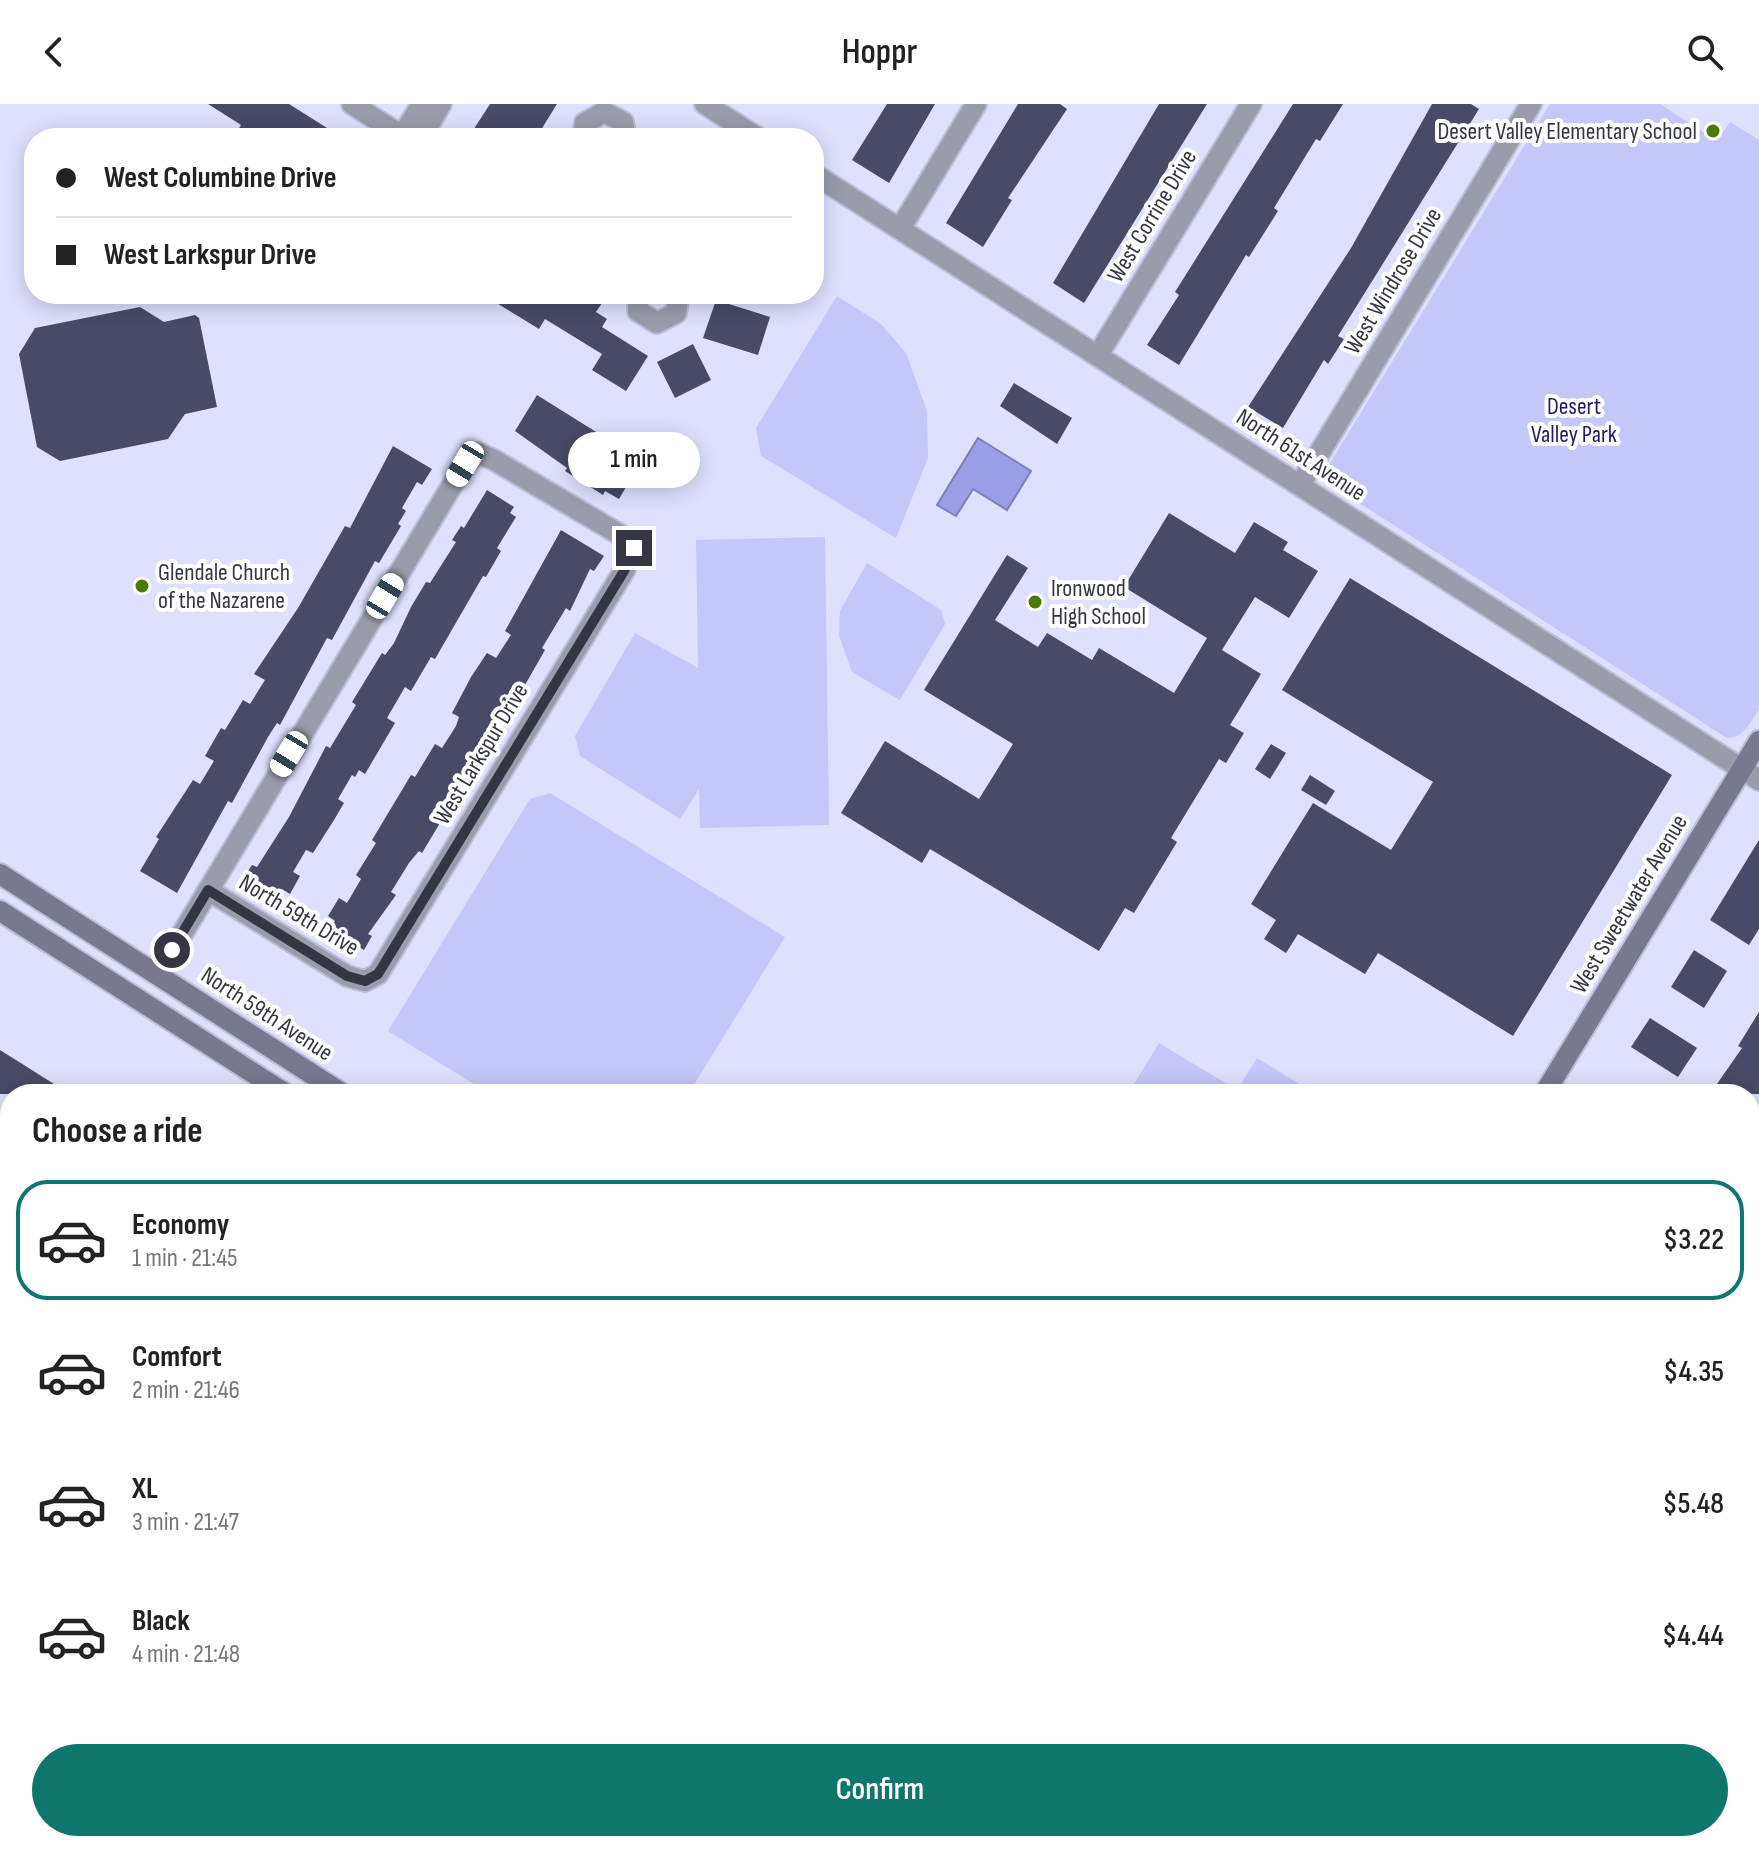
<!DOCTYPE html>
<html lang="en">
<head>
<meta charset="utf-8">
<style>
	:root { --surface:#fff; --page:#f2f2f2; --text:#222; --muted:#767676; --line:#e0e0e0; --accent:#0f766e }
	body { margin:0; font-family:"Sofia Sans Condensed",sans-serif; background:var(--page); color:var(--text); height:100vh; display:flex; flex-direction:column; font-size:30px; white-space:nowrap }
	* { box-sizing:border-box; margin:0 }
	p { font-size:26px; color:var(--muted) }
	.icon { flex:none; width:44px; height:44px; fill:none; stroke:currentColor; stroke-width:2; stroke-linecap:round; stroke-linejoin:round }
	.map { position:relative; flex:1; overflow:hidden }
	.details { position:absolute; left:0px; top:980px; width:1760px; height:768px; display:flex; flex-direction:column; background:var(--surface); border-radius:32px 32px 0 0; box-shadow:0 4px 20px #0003 }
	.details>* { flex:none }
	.hud { position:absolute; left:24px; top:24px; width:800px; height:176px; border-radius:32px; box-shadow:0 4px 20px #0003; display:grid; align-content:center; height:176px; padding:0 32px; background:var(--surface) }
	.end { position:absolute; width:36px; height:36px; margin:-18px; border:10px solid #353644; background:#fff; box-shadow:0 0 0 4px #fff }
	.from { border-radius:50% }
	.bubble { position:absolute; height:56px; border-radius:28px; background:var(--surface); box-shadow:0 4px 20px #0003; font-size:26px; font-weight:600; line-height:56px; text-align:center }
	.car { position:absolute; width:24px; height:48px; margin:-24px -12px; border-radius:10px; box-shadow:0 0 6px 2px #0007; background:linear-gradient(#fff 24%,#345 0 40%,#fff 0 76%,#345 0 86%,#fff 0) }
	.hud b { display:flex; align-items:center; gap:28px; height:76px; font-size:30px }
	.hud b+b { border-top:2px solid var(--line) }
	.hud i { width:20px; height:20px; background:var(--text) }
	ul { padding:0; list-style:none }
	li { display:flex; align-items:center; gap:24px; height:120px; margin:0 16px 12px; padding:0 16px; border:4px solid transparent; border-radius:32px }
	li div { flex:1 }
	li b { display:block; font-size:30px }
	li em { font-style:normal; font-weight:600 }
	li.on { border-color:var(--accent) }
	li>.icon { width:72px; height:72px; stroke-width:1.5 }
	h2 { padding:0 32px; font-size:36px; line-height:96px }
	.cta { display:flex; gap:16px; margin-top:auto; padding:16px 32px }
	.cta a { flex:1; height:92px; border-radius:48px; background:var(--accent); color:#fff; font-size:32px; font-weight:600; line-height:92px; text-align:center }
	header { display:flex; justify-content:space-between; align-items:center; height:104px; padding:0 32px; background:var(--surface); font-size:36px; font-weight:600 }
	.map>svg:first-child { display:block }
	.green { fill:#c4c7f7 }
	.water { fill:#9b9de6; stroke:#7c7eb5; stroke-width:2 }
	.building { fill:#494a68 }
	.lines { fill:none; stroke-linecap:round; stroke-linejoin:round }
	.street-casing { stroke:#bcbed9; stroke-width:24 }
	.secondary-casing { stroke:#bcbed9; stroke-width:24 }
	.street { stroke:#9a9cab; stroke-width:20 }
	.secondary { stroke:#787990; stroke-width:20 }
	.route { stroke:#353644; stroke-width:10 }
	.poi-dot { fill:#497a02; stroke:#fff; stroke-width:3 }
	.labels { text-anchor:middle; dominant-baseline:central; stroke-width:8; stroke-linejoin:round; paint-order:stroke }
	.poi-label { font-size:24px; fill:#353644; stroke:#fff; text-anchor:start }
	.street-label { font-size:24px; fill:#353644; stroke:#fff }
	.park-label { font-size:24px; fill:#25166a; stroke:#fff }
</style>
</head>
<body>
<header><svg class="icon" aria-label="back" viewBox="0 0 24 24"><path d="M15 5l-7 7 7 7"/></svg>Hoppr<svg class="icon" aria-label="search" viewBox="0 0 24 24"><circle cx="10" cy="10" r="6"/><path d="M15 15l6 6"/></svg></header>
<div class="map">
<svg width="1759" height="1748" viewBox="0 0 1759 1748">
	<rect width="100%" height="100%" fill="#dee0fe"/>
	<g class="green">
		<path d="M1550 0H1660L1717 37 1730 18 1759 36V605C1750 619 1745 633 1727 634L1331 381 1327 364Z"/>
		<path d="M837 192 881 220 906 249 927 307 928 354 896 434 761 352 756 324Z"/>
		<path d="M825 433 829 721 700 724 699 685 680 715 580 652 575 632 635 529 698 564 696 436Z"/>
		<path d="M867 459 941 506 945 520 900 596 852 568 839 532 840 507Z"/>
		<path d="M550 689 785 833 695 979 672 990H490L388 927 530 695Z"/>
		<path d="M1159 939 1237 986 1257 954 1316 990H1128Z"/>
	</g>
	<path class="water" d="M978 334 1031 367 1007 406 973 385 956 412 937 401Z"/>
	<g class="building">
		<path d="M208 0H289L343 34H242L235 30 241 21Z"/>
		<path d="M490 0H557L536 34H468Z"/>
		<path d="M887 0H935L889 79 852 56Z"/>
		<path d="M1018 0H1060L1067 5 1008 94 1012 96 983 143 946 119Z"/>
		<path d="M1159 0H1207L1084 199 1053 179Z"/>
		<path d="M1293 0H1343L1320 37 1316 35 1274 104 1278 107 1249 153 1246 151 1179 261 1147 241 1179 191 1175 188Z"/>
		<path d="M1432 0H1471L1479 5 1338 232 1344 235 1328 260 1324 256 1283 324 1248 303 1351 144Z"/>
		<path d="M482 190H588L602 199 596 208 607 215 602 223 648 252 626 287 592 266 602 250 545 215 539 225Z"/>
		<path d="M716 196 770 213 758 251 703 234Z"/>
		<path d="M140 203 164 218 195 211 199 214 217 303 185 310 168 335 60 357 37 343 19 250 35 224Z"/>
		<path d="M693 240 711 276 675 294 657 258Z"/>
		<path d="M1014 279 1072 314 1057 340 1000 302Z"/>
		<path d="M537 291 601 331 595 341 636 366 619 395 605 387 603 391 565 367 567 364 515 327Z"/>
		<path d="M393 342 432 365 422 381 417 378 402 404 406 407 398 420 401 422 379 459 375 457 332 536 327 534 280 621 277 619 268 633 232 699 228 697 177 789 140 767 159 735 156 733 193 676 200 680 214 657 205 652 221 624 225 626 243 596 250 600 265 576 254 570 298 504 345 422 350 424Z"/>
		<path d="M487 386 514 403 510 409 516 413 497 444 501 447 486 473 483 472 435 555 431 553 411 587 405 583 387 614 395 619 365 670 359 666 355 673 352 671 338 695 344 699 334 716 313 749 306 746 293 768 300 772 290 790 282 785 277 793 244 773 252 761 257 763 289 713 326 642 330 644 356 601 352 598 382 549 385 551 394 539 411 503 426 478 430 479 456 438 452 436 461 422 464 424Z"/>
		<path d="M1169 409 1235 449 1254 418 1288 438 1283 446 1318 467 1289 514 1255 493 1222 546 1261 570 1230 621 1244 629 1226 659 1219 655 1171 734 1177 738 1134 809 1125 804 1099 847 930 745 922 759 841 709 885 637 979 695 1013 640 924 586 1007 451 1028 464 995 516 1038 543 1047 529 1092 556 1099 544 1174 589 1207 534 1124 483Z"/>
		<path d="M561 426 604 452 594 467 590 465 570 507 566 504 542 544 545 546 529 574 522 586 518 583 492 626 495 628 487 641 483 639 449 694 443 708 446 709 422 749 419 747 409 759 391 788 396 791 368 830 372 832 364 846 330 825 335 817 328 812 339 794 347 799 361 775 356 771 376 739 372 736 411 671 415 673 435 640 442 644 456 622 459 613 452 609 471 573 487 549 496 554 511 531 505 527Z"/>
		<path d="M1350 474 1672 671 1513 932 1378 849 1365 870 1298 830 1286 849 1264 835 1276 816 1251 800 1313 699 1391 746 1433 678 1282 586Z"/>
		<path d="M1271 640 1286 649 1270 675 1255 665Z"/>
		<path d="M1310 671 1335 687 1326 701 1301 686Z"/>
		<path d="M1759 736V825L1749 841 1710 816Z"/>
		<path d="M1694 846 1727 867 1704 904 1671 883Z"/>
		<path d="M1759 908V990H1710L1742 944 1738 942Z"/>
		<path d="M1650 914 1697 944 1678 973 1631 943Z"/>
		<path d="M0 946 70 990H0Z"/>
	</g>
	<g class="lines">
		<defs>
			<g id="street">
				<path d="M352 0 405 34"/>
				<path d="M705 0 758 34"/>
				<path d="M402 32 422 0"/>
				<path d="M421 34 441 0"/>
				<path d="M583 34 585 19 604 8 623 18 626 34"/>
				<path d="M814 70 1759 676"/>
				<path d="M900 125 976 0"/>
				<path d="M638 190V207L657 219 676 209 679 190"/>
				<path d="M1098 251 1251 0"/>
				<path d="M1300 381 1531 0"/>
				<path d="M158 870 465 360 478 349 494 356 624 433 634 444 624 467 378 870 365 877 347 872 208 786"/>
				<path d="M0 1039 10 1046"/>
				<path d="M1750 1086 1759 1071"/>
				<path d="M0 1244 10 1229"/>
				<path d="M1750 1336 1759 1341"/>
				<path d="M0 1478 10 1482"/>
				<path d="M1750 1499 1759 1484"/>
				<path d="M0 1627 10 1588"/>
				<path d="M1750 1690 1759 1695"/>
				<path d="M130 1738 132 1748"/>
				<path d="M704 1738 716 1748"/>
				<path d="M1103 1738 1119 1748"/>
				<path d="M415 1748 421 1738"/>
				<path d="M672 1748 685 1738"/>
				<path d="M899 1748 905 1738"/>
			</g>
			<g id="secondary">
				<path d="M0 770 343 990"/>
				<path d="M0 807 286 990"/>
				<path d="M1544 990 1759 637"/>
				<path d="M1457 1738 1472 1748"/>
				<path d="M1517 1738 1533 1748"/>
				<path d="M1061 1748 1068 1738"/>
				<path d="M1089 1748 1096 1738"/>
			</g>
		</defs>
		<use href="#street" class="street-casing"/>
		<use href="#secondary" class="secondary-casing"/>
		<use href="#street" class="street"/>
		<use href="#secondary" class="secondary"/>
	</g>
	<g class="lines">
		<path class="route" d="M172 846 208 786 347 872 365 877 378 870 624 467 634 444"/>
	</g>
	<g class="poi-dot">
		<circle cx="1713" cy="27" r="8"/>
		<circle cx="142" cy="482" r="8"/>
		<circle cx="1035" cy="498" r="8"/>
	</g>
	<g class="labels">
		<g class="poi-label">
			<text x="1697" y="27" text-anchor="end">Desert Valley Elementary School</text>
			<text x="158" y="468">Glendale Church<tspan x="158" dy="28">of the Nazarene</tspan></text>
			<text x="1051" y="484">Ironwood<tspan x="1051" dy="28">High School</tspan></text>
		</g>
		<g class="street-label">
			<text transform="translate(1152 112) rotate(-59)">West Corrine Drive</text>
			<text transform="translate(1393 177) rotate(-59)">West Windrose Drive</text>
			<text transform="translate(1301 351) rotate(33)">North 61st Avenue</text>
			<text transform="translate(481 650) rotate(-59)">West Larkspur Drive</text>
			<text transform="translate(1629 800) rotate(-59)">West Sweetwater Avenue</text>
			<text transform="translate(299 811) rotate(31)">North 59th Drive</text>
			<text transform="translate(267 910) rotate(33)">North 59th Avenue</text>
		</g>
		<g class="park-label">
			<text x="1574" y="302">Desert<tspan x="1574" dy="28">Valley Park</tspan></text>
		</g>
	</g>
</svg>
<i class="end from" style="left:172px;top:846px"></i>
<i class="end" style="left:634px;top:444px"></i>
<div class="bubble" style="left:568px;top:328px;width:132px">1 min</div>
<i class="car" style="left:465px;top:360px;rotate:211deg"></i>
<i class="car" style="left:385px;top:492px;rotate:31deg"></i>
<i class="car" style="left:289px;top:650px;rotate:211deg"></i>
<div class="hud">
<b><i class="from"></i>West Columbine Drive</b>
<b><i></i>West Larkspur Drive</b>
</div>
<section class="details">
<h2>Choose a ride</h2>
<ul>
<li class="on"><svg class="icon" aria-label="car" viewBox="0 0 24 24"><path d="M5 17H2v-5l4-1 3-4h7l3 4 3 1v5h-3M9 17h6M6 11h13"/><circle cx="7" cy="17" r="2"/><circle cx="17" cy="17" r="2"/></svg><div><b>Economy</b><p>1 min · 21:45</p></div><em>$3.22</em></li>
<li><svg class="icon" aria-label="car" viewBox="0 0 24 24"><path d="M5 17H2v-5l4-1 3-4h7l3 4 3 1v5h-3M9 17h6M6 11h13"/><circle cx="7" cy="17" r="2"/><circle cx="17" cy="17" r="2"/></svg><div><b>Comfort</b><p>2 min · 21:46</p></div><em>$4.35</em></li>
<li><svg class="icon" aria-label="car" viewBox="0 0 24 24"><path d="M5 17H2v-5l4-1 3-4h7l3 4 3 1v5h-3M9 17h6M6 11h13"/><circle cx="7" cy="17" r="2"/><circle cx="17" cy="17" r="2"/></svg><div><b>XL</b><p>3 min · 21:47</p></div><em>$5.48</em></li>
<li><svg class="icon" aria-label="car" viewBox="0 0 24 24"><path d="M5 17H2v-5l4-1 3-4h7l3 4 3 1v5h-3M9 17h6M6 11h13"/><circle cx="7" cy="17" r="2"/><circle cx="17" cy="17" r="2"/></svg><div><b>Black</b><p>4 min · 21:48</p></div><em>$4.44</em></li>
</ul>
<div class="cta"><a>Confirm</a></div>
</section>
</div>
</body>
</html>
